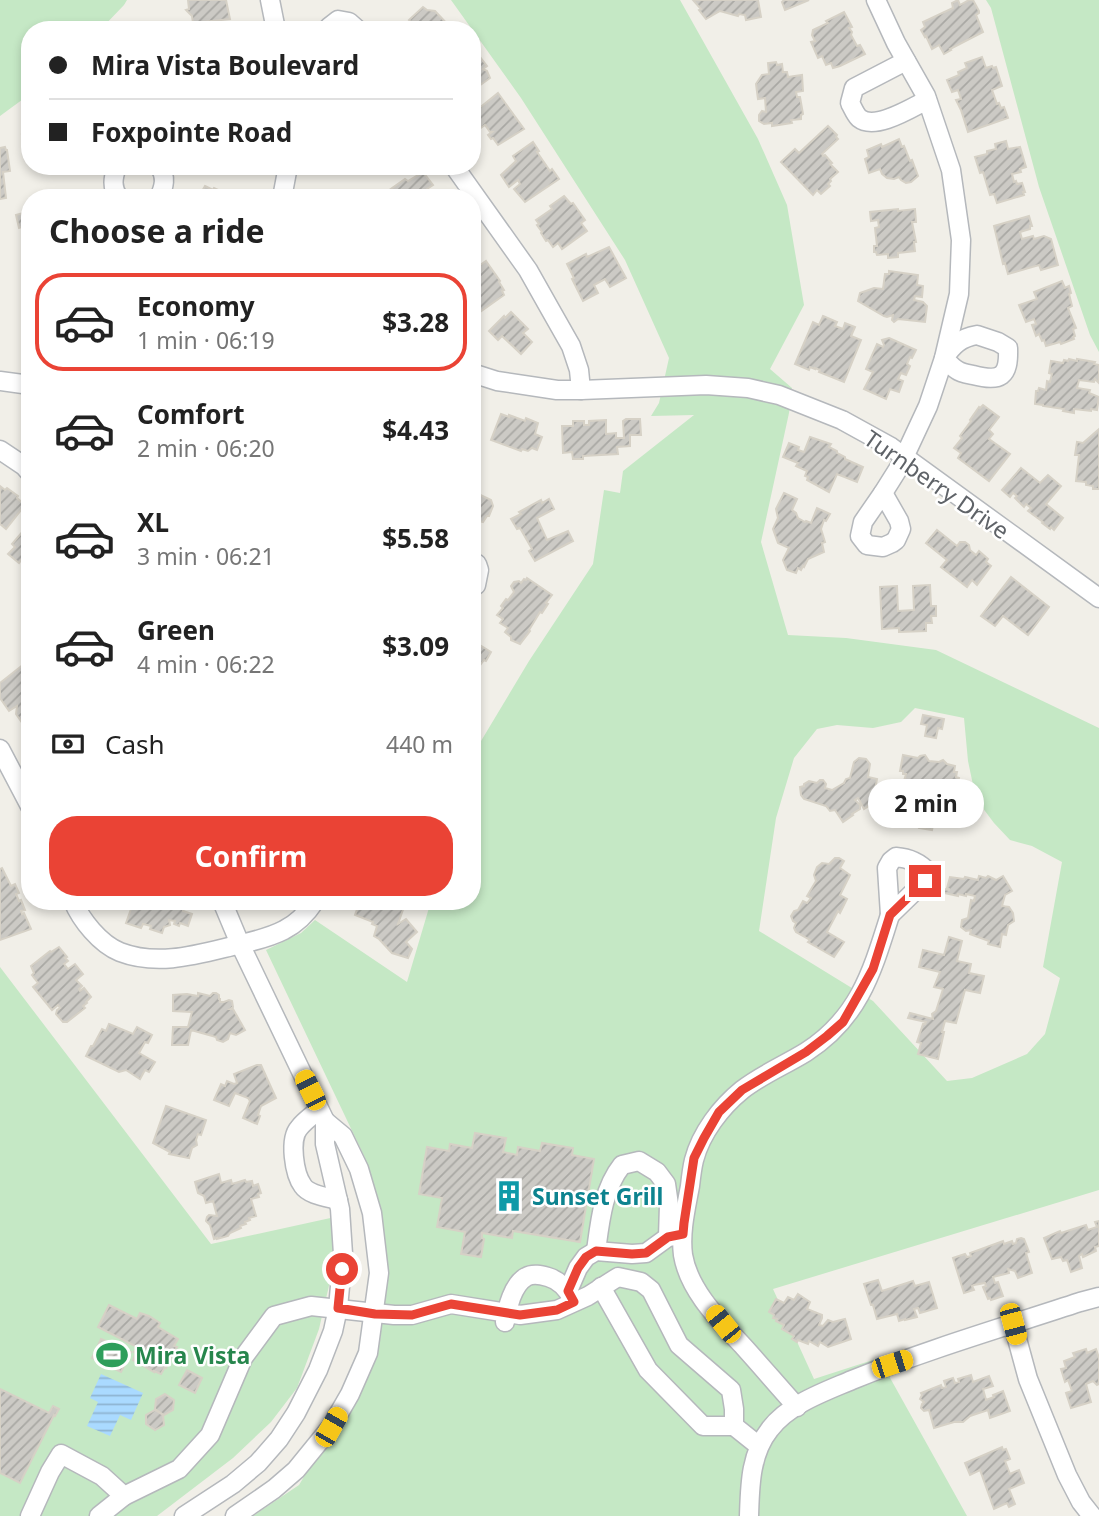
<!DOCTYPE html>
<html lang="en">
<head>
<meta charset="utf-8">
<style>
	:root { --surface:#fff; --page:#f2f2f2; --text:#222; --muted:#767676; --line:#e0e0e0; --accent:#ea4335 }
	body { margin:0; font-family:"Noto Sans",sans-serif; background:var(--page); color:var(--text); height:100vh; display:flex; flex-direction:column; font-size:26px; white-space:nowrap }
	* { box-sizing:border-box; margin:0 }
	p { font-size:23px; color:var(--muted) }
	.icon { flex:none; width:38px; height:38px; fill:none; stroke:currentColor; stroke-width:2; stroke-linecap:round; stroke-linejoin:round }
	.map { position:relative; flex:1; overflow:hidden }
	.sheet { position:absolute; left:21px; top:189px; width:460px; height:721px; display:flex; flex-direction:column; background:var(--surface); border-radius:28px; box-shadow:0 4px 10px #0003 }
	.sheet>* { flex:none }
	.guide { position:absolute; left:21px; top:21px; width:460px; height:154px; border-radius:28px; box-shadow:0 4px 10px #0003; display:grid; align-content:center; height:154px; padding:0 28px; background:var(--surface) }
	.end { position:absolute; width:32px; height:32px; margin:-16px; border:9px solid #ea4335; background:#fff; box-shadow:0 0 0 4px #fff }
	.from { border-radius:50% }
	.bubble { position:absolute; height:49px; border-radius:24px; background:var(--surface); box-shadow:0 4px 10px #0003; font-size:23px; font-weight:700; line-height:49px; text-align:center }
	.car { position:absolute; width:21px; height:42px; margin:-21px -10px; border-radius:9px; box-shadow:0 0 5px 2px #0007; background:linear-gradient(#f5c518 24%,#345 0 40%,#f5c518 0 76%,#345 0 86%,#f5c518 0) }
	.guide b { display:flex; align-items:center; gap:24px; height:66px; font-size:26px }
	.guide b+b { border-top:2px solid var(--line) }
	.guide i { width:18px; height:18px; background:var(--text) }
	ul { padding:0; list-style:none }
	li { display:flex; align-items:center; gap:21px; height:98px; margin:0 14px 10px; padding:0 14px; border:4px solid transparent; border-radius:28px }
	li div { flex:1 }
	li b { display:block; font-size:26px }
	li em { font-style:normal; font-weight:700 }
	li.current { border-color:var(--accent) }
	li>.icon { width:63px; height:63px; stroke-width:1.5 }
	h2 { padding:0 28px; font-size:32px; line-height:84px }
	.pay { display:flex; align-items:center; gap:18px; height:77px; padding:0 28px; font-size:26px }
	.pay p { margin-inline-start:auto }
	.action { display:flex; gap:14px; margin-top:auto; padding:14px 28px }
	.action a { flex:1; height:80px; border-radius:28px; background:var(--accent); color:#fff; font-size:28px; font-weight:700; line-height:80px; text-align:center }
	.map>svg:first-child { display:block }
	.green { fill:#c5e8c5; fill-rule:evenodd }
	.water { fill:url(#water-rules) }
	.building { fill:url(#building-hatch); stroke:#d6d1c6; stroke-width:2 }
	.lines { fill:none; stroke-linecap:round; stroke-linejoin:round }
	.minor-casing { stroke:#b5b8bc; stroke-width:21 }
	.minor { stroke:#fff; stroke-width:18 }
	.route { stroke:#ea4335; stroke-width:9 }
	.labels { text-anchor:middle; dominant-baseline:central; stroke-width:5; stroke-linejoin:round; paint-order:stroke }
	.street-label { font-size:23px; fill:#5f6368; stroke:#fff }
	.culture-label { font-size:23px; font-weight:bold; fill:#0d838f; stroke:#fff; text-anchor:start }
	.leisure-label { font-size:23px; font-weight:bold; fill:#27864d; stroke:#fff; text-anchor:start }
</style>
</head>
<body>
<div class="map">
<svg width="1099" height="1516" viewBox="0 0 1099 1516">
	<defs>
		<pattern id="water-rules" width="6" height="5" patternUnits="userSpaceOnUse" patternTransform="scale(1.75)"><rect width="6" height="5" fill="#aadaff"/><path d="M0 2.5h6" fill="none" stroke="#8eb4d2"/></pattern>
		<pattern id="building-hatch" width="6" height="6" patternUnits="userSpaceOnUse" patternTransform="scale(1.75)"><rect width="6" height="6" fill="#cccac5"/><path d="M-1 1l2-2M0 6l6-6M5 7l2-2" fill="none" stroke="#a9a8a4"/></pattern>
	</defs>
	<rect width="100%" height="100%" fill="#f1efe8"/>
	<g class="green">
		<path d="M0 0H127L124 5 100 30H30V94L0 116Z"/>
		<path d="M451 0H680L758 139 787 205 804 305 770 369 792 388 789 413 761 542 788 635 846 638 936 650 1099 728V1190L773 1289 814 1379 879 1358 967 1516H253L299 1485 360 1384 380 1340 385 1279 365 1158 266 950 301 933 315 920 407 982 431 901H472V760L475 751 529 661 593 564 604 490 620 493 623 471 694 415 651 416 659 403 669 358 625 260 521 98ZM915 708 964 718 968 761 976 799 994 823 1010 840 1032 846 1062 862 1043 967 1060 978 1045 1034 1027 1054 972 1078 947 1081 873 1001 759 931 776 818 794 758 817 729 837 725 873 728 901 722Z"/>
		<path d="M986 0H1099V352L1090 335 1039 187 991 8Z"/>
		<path d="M0 967 211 1244 335 1217 337 1251 319 1329 297 1388 271 1422 233 1458 157 1516H0Z"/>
	</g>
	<path class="water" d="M101 1374 143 1393 131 1420 120 1415 110 1436 87 1426 98 1402 90 1398Z"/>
	<g class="building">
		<path d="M188 0H226L230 19 193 23 192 16 186 10 189 9Z"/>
		<path d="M693 0H758L761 17 746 20 745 15 739 14 738 16 720 11 706 19 699 10 701 9Z"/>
		<path d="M784 0H809L785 10 782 2Z"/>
		<path d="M958 0 960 5 969 0H973L979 11V13L976 15 983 32 950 49 951 50 944 54 939 45 932 49 926 36 925 37 921 30 925 27 923 22 953 8 952 3Z"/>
		<path d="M423 7 427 10 435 11 451 28 449 30H408L414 25 409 20Z"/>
		<path d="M844 12 852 27 849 28 852 32 851 35 857 46 860 45 865 54 840 66 833 68 831 63 826 65 822 56 818 58 811 42 815 41 812 35 813 30 828 23 826 21Z"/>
		<path d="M477 53 487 66 483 69 487 71 490 78 472 91V57Z"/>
		<path d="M982 57 986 68 992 66 993 68 996 67 1002 86 992 90 997 104 999 103 1001 108 1004 107 1008 118 968 132 961 110 956 100 961 99 958 90 952 92 947 80 959 75 958 72 967 68 965 63Z"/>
		<path d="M776 62 777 65 782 64 783 72H787L788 77 802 75 803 91 796 92 797 97H800L803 114 801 115V119L791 120 792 123 772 126V123L764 124 759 121V115L762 111 766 112 765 98 758 99 756 84 762 75 769 74 768 63Z"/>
		<path d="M498 93 524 129 498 145 493 138 491 139 488 135 492 132H490L485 125 472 134V114Z"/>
		<path d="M30 122V144L22 134 27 129 25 126Z"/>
		<path d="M828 126 837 135 836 137 838 139 822 154 823 156 825 155 832 163 830 164 838 172 830 179 831 181 828 184 830 186 821 194 817 190 813 195 781 162 795 149 799 153Z"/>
		<path d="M899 139 902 147 904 146 910 161 912 160 918 176 911 182 906 183 901 180 899 177 894 179 887 178 882 174 880 169 869 173 865 159 869 157 867 150 881 144 882 147Z"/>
		<path d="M1006 141 1008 149 1020 147 1026 167 1020 169 1021 172 1012 174 1014 182 1016 181 1017 184 1022 183 1025 192H1023L1024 195 997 203 994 194 990 195 983 172 980 173 975 157 987 154V151L996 149 995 144Z"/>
		<path d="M533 142 539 151 537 152 550 171 552 169 559 179 525 202 514 189 520 184 518 180 509 187 501 175 516 161 513 156Z"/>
		<path d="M5 147 6 150H7L10 171 3 172 6 198 0 199V148Z"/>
		<path d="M423 172 433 185 427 189 433 198H378L405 179 408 181Z"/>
		<path d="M205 186 213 190 214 188 236 198H198Z"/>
		<path d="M564 196 571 204 573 203 585 220 581 223 587 231 562 249 558 243 553 247 548 240 546 241 541 233 542 232 537 225 539 224 536 220 552 209 550 206Z"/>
		<path d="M898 209V211L915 209 916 222H912L916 242H914L915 251 898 253V257L888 258V254L877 255 876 252H874V246H877L875 228 879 227 878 220 871 221 870 212Z"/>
		<path d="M30 211V233L27 225 19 228 16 215Z"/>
		<path d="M1029 216 1032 226H1030V229L1020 232 1022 239 1033 236 1034 239 1044 236 1051 239 1058 265 1041 270 1039 265 1008 274 1005 263 1003 264 994 226Z"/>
		<path d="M609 247 626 278 610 287 605 279 594 285 598 293 583 301 572 279 574 278 567 264 586 254 587 257Z"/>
		<path d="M486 261 500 281 499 282 504 290 502 291 504 295 477 314 472 307V271Z"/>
		<path d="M889 271 918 275 917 285 923 286 922 297 915 296 914 300 923 302 927 306 925 322 898 319 894 322 892 320 893 315 887 317 884 316 858 301 860 293 874 288 883 289 885 274H889Z"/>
		<path d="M1062 281 1065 288 1069 286 1071 293 1069 294 1072 306 1068 308 1076 328 1073 329 1075 336 1073 337 1074 339 1061 344 1060 342 1046 346 1044 340 1042 341 1039 334 1036 336 1032 325 1036 324 1034 319 1026 322 1019 305 1037 299 1034 292Z"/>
		<path d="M511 312 528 329 523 333 532 342 521 354 502 336 498 340 489 331 504 316 505 318Z"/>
		<path d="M823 316 837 322 835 326 843 329 845 323 855 327 851 336 861 340 844 382 819 372 820 370 815 368V369L810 367 809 370 795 364 813 322 819 325Z"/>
		<path d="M889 338 916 350 912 358 910 357 907 364 910 366 906 375 901 373 898 379 903 381 899 392 890 389 886 399 864 389 873 372 866 369 877 344 883 347 884 345 882 340Z"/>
		<path d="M1069 359 1077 361V359L1095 362 1094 364 1099 365V383L1095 379 1094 382 1079 380 1077 388 1090 390 1089 393 1099 397 1097 410 1091 409V411L1074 409V413L1063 411 1064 409 1043 406V405L1035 404 1036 391H1038L1039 388 1046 390 1047 381 1050 382 1052 374 1049 373 1051 361 1063 363 1064 360 1068 361Z"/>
		<path d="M983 405 999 417 989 430 993 434 989 439 1010 454 989 481 958 458 961 453 954 448 962 438 960 436 971 421 970 420 979 407 980 408Z"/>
		<path d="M501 414 509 417V415L525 421 526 418 538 423 535 434 542 437 537 450 532 448 528 451 522 449 521 451 491 440Z"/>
		<path d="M626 419H640L641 435H630V446L617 447 618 454 583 456V459H573L572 452 563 453 562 426H573V421H584V425H589V421L606 420V434L616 433V438H624L623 421Z"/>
		<path d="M1099 429V489H1093V486L1086 485V482L1076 481 1079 455H1075L1077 442 1083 443Z"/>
		<path d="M810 437 831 444 829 447 837 451V453L845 457V459L863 467 857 482 837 474 829 492 807 480 808 477 805 476 807 471 796 466 798 463 783 457 789 443 799 447 798 450 804 452Z"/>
		<path d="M1021 468 1040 483 1048 475 1061 486 1046 504 1063 518 1054 530 1051 527 1050 529 1042 523 1043 522 1028 511 1031 508 1026 504 1024 507 1015 498 1017 496 1013 493 1010 497 1002 490Z"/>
		<path d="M0 486 5 490 7 488 18 496 17 498 25 505 6 529 0 524Z"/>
		<path d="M472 491 491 500 493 506 489 516H487L483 522 472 519Z"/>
		<path d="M784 493 797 499 792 510 796 513 798 518 805 522 806 521 811 523 817 508 830 514 826 521 824 520 821 529 825 542 822 543 824 552 808 559 804 567 803 566 801 570 798 568 796 573 787 570 783 560 789 548 778 543 773 529 778 518 776 509Z"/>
		<path d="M549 499 554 509 537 518 547 540 568 531 573 541 535 561 529 551 532 549 520 528 517 529 511 519 521 514 519 512 541 500 542 503Z"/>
		<path d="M29 527H30V566L22 559 19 563 8 554 15 547 12 544 24 530 25 531Z"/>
		<path d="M937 530 957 546 960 542H965L969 545 970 550 976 555 979 551 988 559 986 562 991 566 977 585 972 580 967 587 941 567 947 560 926 543Z"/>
		<path d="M1011 577 1049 607 1028 635 1003 616 995 626 981 616Z"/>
		<path d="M527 578 552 595 546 603 548 604 542 613 540 612 529 630 530 631 520 644 511 640V637L505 632 508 628 500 623 503 619 497 615 503 608 501 606 506 599 508 600 514 592 511 586 514 582 519 581 521 583 524 579 526 580Z"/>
		<path d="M930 585 931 606H936V616H931L932 623H926V631L899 632V628L882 629 880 587 897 586 898 611 914 610 913 586Z"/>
		<path d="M472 638 476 641 475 642 491 652 486 661 484 660 475 672 476 683H472Z"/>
		<path d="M29 660 30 661V734L16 714 17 706 9 711 0 698V683Z"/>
		<path d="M923 715 944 719 942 729 938 728 936 738 925 736 927 725 921 724Z"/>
		<path d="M903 755 918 758 920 756 925 755 929 761 939 762 943 760 947 764 955 766 954 772H957L956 777 959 778 957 788 954 787 951 802 938 799 932 830 919 828 925 798 907 796 908 792 901 791 906 774H903V771H900Z"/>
		<path d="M859 758 866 759 870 764 868 777 877 779 875 790 879 797 874 800 875 802 864 809 858 798 855 800 860 805V809L852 814 853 815 843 822 835 810 830 811 826 806 804 799 801 795 800 787 804 786V784L809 781 817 783 820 780H823L826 784 825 788 832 790 844 783 846 779 850 778 854 762Z"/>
		<path d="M835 858H839L844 861 840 868 850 875 840 895 847 899 840 913 838 911 827 932 844 942 834 957 808 942 810 940 796 932 794 928 796 923 793 921 791 916 794 911 798 910 803 901 807 903 811 898 807 896 816 881 814 875 817 867 822 863 829 864Z"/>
		<path d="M2 868 11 886 15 884 19 893 16 894 19 901 21 900 25 910 21 911 22 914 24 913 31 929 0 940V869Z"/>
		<path d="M979 876 986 878 988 876 996 880 1003 876 1012 891 1005 895 1002 906 1009 907 1013 913 1014 921 1008 925 1006 935 1002 934 1000 947 988 944 989 941 970 934 971 930 966 931 961 927 962 920 968 918 971 900 974 901 975 896 966 894V896L958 894V896L944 893V889L949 890V889L947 888 950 877 964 879 965 877 978 880Z"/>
		<path d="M116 901H149L154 903 153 906H156L158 901H178L176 907 184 909 183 911 192 914 188 926 180 923 179 926 174 924 175 921 169 920 170 925 164 927 162 933 150 929 151 926 143 924 141 928 126 923 131 909 115 904Z"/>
		<path d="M360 901H406L398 924 406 919 417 932 406 942 412 949 408 958 392 953 379 939 374 936 377 926 372 924 373 922 355 915Z"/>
		<path d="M949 937 962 941 957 961 971 964 969 973 984 976 980 993 965 990 956 1023 945 1021 942 1032H944L938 1059 918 1054 921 1043 917 1042 923 1024H925L926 1022 908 1018 910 1013 933 1019 932 1014 936 1011 943 989 934 987 940 972 919 967 923 950 944 955Z"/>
		<path d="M59 947 67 957 65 958 68 961 64 964 68 969 75 964 83 974 76 980 82 986 79 989 80 991 84 988 91 997 86 1002 87 1003 83 1006 85 1008 67 1022H63L56 1014 57 1010 60 1008 58 1005 52 1010 33 987 38 983 32 975 34 973 31 966 50 951 51 952Z"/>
		<path d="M198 993 210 996 213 993H216L219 995V999H220V1002H224L229 1000 232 1001 233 1007 230 1009H233L245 1030 236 1035 230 1033 228 1039 223 1042 217 1040 216 1037 191 1030 188 1045H172L173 1027H188L192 1012 173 1011V995L187 994 198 996Z"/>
		<path d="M109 1024 133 1034 137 1027 152 1035 148 1043 145 1042 139 1053 155 1062 149 1072 145 1070 140 1079 126 1070 119 1072 86 1056 91 1046H93L102 1029 106 1031Z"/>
		<path d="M257 1065H261L276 1098 261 1106 258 1115 260 1116 257 1124 243 1118 250 1101 248 1098 235 1093 229 1106 214 1100 221 1084 225 1086 227 1081 234 1084 237 1083 234 1074Z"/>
		<path d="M166 1106 206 1120 201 1135 198 1134 196 1140 197 1145 192 1148 189 1158 169 1154 170 1152 153 1143Z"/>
		<path d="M475 1133 506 1138 503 1152 517 1155 518 1147 540 1151 542 1143 573 1148 572 1155 594 1159 580 1242 513 1231 512 1238 482 1233V1238L484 1239 481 1257 461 1254 465 1232 437 1227 442 1198 419 1194 427 1147 449 1151 450 1144 472 1148Z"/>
		<path d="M219 1174 221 1183 231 1180 232 1184 245 1180 246 1182 252 1181 253 1186 258 1184 261 1193 258 1194 259 1197 251 1199 256 1216 249 1218 250 1220 245 1222 246 1224 240 1226 241 1228 230 1233 228 1236 217 1239V1238L214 1239 210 1225 206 1221 207 1217 209 1215 217 1216 213 1201 206 1203 204 1196 198 1193 195 1182Z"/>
		<path d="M1099 1221V1246L1095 1247 1096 1251 1083 1257 1082 1254 1079 1256 1082 1268 1071 1272 1067 1260 1063 1261 1061 1257 1052 1259 1044 1238 1060 1231 1061 1233 1086 1225 1088 1230 1097 1227 1095 1222Z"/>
		<path d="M1021 1238 1024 1239 1029 1252 1026 1253 1032 1273 1018 1278 1015 1271 1008 1269 1009 1273 993 1277 995 1283 998 1282 1003 1296 991 1300 990 1298 988 1299 983 1287 986 1286 985 1283 974 1285 972 1286 974 1290 964 1293 953 1258 965 1254 967 1257 971 1256 970 1253 1003 1241 1004 1244 1012 1241 1013 1244 1016 1243 1017 1239Z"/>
		<path d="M878 1280 882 1291 913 1281 915 1286 929 1282 937 1308 920 1313 918 1308 914 1309 917 1317 905 1320V1319L899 1321 897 1314 877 1319 873 1305H871L864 1284Z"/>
		<path d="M798 1294 810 1302 807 1309 822 1315V1318L819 1325 823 1326 828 1320 833 1322 845 1319 851 1339 828 1347 820 1342 818 1346 809 1341 808 1344 798 1340 797 1342 792 1339 794 1336 782 1329 784 1325 776 1321 777 1319 773 1318 774 1315 769 1312 776 1299 784 1303 788 1297 794 1300Z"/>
		<path d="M109 1305 137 1319 140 1313 149 1316 160 1323 158 1327 178 1339 174 1346 177 1347 166 1368 165 1367 161 1374 154 1371V1372L133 1360 136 1353 134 1352 137 1347 98 1327Z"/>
		<path d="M101 1339 131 1352 121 1372 92 1358Z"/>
		<path d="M1086 1349 1087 1353 1096 1349 1099 1358V1384L1097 1385 1093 1381 1086 1384 1091 1402 1071 1408 1066 1393 1072 1391 1068 1380 1065 1382 1061 1369 1066 1368 1064 1361 1075 1357 1073 1353Z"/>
		<path d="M187 1370 202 1378 195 1393 179 1385Z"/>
		<path d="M971 1375 973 1382 989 1376 993 1386 983 1389 986 1400 994 1397 993 1395 1003 1391 1010 1411 990 1418 988 1410 970 1416 963 1422H954L934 1428 929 1410 924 1411 921 1408 922 1404 924 1402 920 1399 922 1395 921 1393 941 1385 942 1388 946 1387 944 1381 953 1378 955 1383 959 1382 958 1379Z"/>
		<path d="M0 1389 49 1413 53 1406 59 1409 55 1416 54 1415 20 1483 0 1473Z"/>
		<path d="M165 1394 174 1400 173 1410 164 1415 155 1409 156 1399Z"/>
		<path d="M155 1410 163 1415 164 1425 155 1430 146 1424V1415Z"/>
		<path d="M1002 1447 1003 1450 1006 1449 1010 1459 1005 1461 1010 1474 1019 1470 1024 1483 1009 1489 1015 1504 1009 1507 1007 1503 994 1509 980 1470 970 1475 965 1463Z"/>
	</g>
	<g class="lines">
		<defs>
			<g id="minor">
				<path d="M270 0 276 30"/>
				<path d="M876 0 896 43 926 96 951 170 961 240 959 294 944 358 928 406 900 466 883 493"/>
				<path d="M328 30 329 27 338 20 349 22 358 30"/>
				<path d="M906 61 854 88 850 103C853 108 855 114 859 118 875 131 911 108 927 100"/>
				<path d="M117 166C113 178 111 187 119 198"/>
				<path d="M454 166 528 270 550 309 571 346 579 370 581 390"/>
				<path d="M159 198C164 187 167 177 159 166"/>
				<path d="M282 198 288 166"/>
				<path d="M977 335 998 342 1008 348C1009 377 1001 382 973 375 968 374 961 373 957 370 952 367 948 362 944 358 953 345 960 338 977 335Z"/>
				<path d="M472 373 497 381 557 390H581L706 385 748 388 779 395 842 420 891 447 1099 598"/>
				<path d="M0 381 30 385"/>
				<path d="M0 450 24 466 30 473"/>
				<path d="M883 493 899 521 901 529 896 540 892 543 883 547 867 545 860 536 863 522Z"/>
				<path d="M472 561 477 564 479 570 476 585 472 587"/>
				<path d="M0 749 30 806"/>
				<path d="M896 857C909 858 919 862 928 872L925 881 890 915 887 868 891 861Z"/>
				<path d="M73 901C81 920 100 944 120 952 159 967 199 954 237 945 253 941 269 938 284 930 296 924 307 913 315 901"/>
				<path d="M319 1110C313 1115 304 1121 299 1128 289 1139 294 1174 303 1186 309 1195 327 1197 338 1200"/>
				<path d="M596 1251C600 1221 603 1189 622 1165L639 1161 657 1172 666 1184 669 1205 668 1237"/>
				<path d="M601 1287 648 1370 703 1426H734"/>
				<path d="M568 1291 578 1268 586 1257 596 1251 632 1254 646 1253 668 1237 680 1235"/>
				<path d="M505 1322C507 1308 513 1284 526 1277 533 1273 541 1275 548 1277 559 1280 568 1290 573 1300"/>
				<path d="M1013 1324 1028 1379 1067 1475 1081 1502 1092 1516"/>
				<path d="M797 1407C779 1387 762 1367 744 1347 720 1321 689 1291 683 1255 680 1232 686 1208 690 1186 691 1177 692 1168 694 1160 701 1133 721 1107 742 1090 761 1075 785 1065 806 1052 859 1018 872 972 890 915"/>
				<path d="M30 1516 50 1472 61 1454 102 1476 124 1496 179 1469 210 1435 243 1358 274 1316 311 1306 394 1315H412L451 1304 520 1315 557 1310 588 1296 618 1277 641 1282 651 1290 679 1345 731 1390 734 1409V1426L759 1446"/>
				<path d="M99 1516 124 1496"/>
				<path d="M184 1516 233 1484 258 1463 279 1439 296 1413 318 1370 333 1331 338 1308 343 1254 340 1209 325 1144V1121L240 944 222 901"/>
				<path d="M235 1516 274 1489 296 1470 331 1427 350 1394 368 1353 379 1273 372 1213 359 1169 343 1136 325 1121"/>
				<path d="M749 1516C750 1486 750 1454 770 1429 789 1404 824 1392 852 1380 926 1350 1004 1327 1080 1302L1099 1297"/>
			</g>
		</defs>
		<use href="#minor" class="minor-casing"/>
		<use href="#minor" class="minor"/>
	</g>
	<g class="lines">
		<path class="route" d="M342 1269 338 1308 375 1314 412 1315 451 1304 520 1315 557 1310 574 1302 568 1291 578 1268 586 1257 596 1251 632 1254 646 1253 668 1237 683 1234 684 1223 694 1158 704 1138 719 1112 742 1090 806 1052 827 1036 843 1022 873 969 890 915 925 881"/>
	</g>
	<defs>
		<symbol id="building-bare" viewBox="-9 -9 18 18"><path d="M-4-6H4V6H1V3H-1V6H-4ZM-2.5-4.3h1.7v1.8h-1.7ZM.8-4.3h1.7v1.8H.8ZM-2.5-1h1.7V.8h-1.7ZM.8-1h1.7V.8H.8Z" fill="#0f9aa8" stroke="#fff" stroke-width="2.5" paint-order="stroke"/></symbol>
		<symbol id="stadium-bare" viewBox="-9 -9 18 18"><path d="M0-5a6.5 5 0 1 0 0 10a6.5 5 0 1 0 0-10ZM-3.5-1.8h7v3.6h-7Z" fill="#2e9e5b" stroke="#fff" stroke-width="2.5" paint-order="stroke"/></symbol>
	</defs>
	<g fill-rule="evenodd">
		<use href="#building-bare" x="487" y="1174" width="44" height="44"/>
		<use href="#stadium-bare" x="90" y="1333" width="44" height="44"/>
	</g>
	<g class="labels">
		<g class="street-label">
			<text transform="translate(937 484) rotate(35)">Turnberry Drive</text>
		</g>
		<g class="culture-label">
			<text x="532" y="1196">Sunset Grill</text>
		</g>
		<g class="leisure-label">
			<text x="135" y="1355">Mira Vista</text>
		</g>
	</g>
</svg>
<i class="end from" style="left:342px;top:1269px"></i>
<i class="end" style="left:925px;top:881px"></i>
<div class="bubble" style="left:868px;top:779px;width:116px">2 min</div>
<i class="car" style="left:310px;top:1090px;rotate:334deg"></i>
<i class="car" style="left:723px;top:1324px;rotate:321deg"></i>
<i class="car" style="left:1013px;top:1324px;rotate:165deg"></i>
<i class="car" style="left:892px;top:1364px;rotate:72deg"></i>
<i class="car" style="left:331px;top:1427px;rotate:30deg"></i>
<div class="guide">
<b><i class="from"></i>Mira Vista Boulevard</b>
<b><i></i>Foxpointe Road</b>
</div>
<section class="sheet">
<h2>Choose a ride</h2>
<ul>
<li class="current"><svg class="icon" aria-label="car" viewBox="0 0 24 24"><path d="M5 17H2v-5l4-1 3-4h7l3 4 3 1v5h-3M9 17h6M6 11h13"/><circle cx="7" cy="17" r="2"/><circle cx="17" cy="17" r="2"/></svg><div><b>Economy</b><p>1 min · 06:19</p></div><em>$3.28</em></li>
<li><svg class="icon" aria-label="car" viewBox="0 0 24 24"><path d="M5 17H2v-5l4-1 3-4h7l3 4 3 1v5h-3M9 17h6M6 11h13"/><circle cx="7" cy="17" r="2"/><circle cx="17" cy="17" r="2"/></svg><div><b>Comfort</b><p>2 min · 06:20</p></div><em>$4.43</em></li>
<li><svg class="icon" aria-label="car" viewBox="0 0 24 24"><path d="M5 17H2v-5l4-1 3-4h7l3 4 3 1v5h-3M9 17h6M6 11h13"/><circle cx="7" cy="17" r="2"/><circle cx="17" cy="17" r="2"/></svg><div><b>XL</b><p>3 min · 06:21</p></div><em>$5.58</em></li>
<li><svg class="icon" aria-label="car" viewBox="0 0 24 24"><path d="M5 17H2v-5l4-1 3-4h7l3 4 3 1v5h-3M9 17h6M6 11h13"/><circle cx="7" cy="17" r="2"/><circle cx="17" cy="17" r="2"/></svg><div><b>Green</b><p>4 min · 06:22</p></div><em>$3.09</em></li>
</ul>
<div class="pay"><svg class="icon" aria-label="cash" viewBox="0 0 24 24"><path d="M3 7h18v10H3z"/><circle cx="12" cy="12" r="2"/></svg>Cash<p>440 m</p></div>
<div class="action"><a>Confirm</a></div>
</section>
</div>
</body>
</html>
